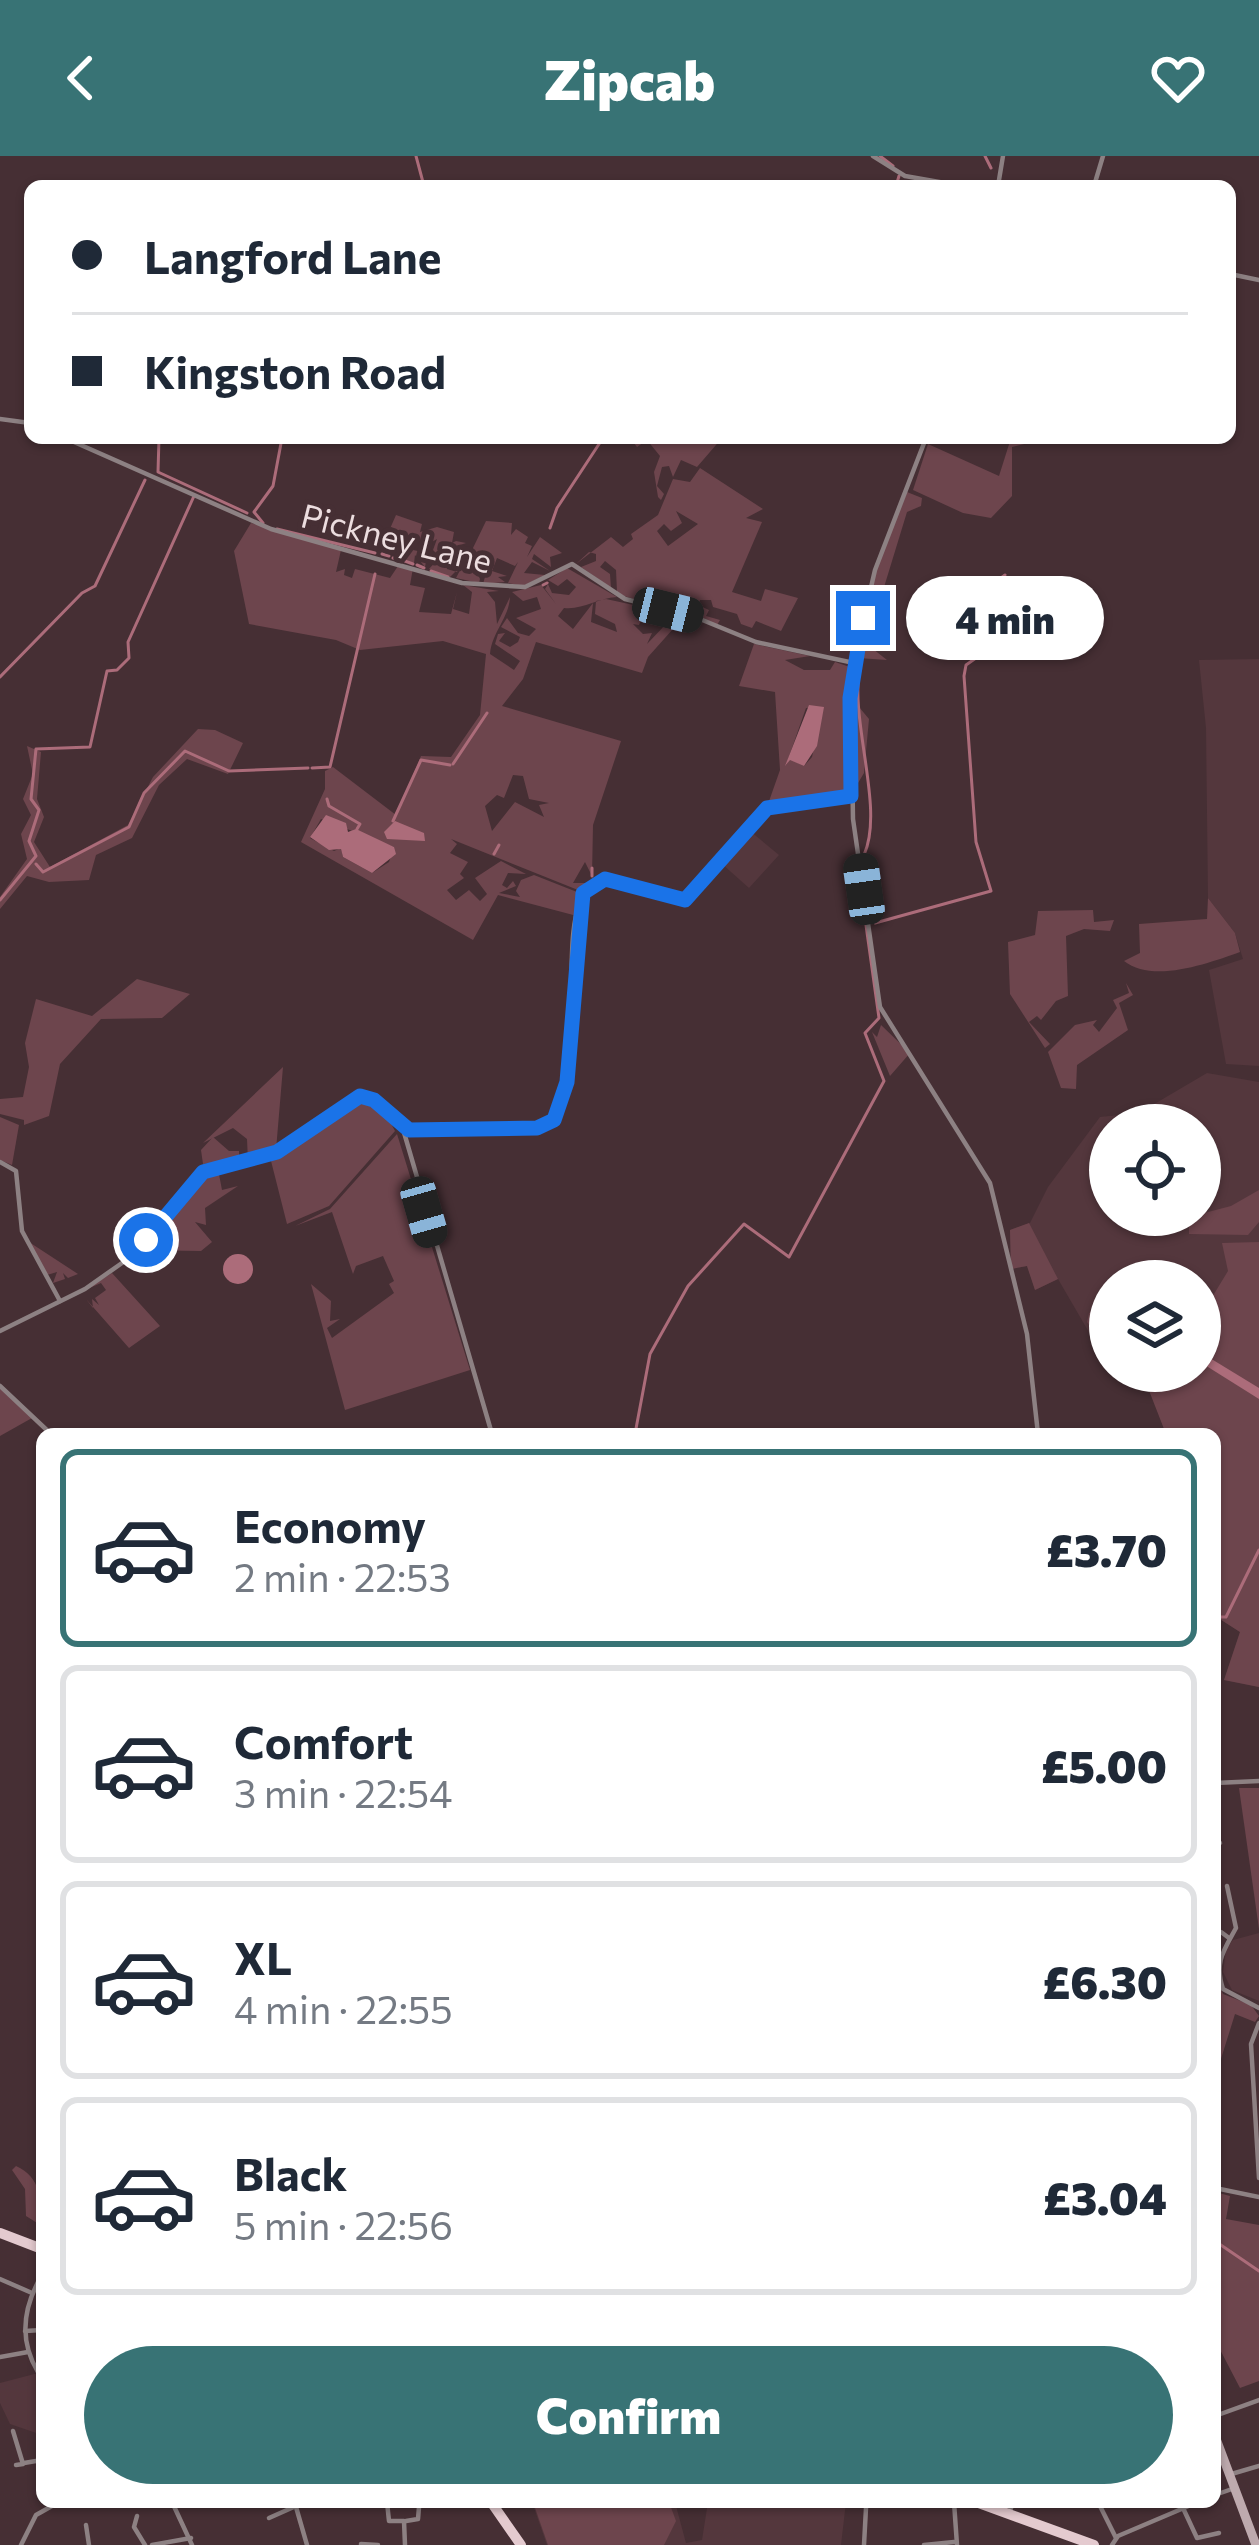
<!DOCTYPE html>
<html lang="en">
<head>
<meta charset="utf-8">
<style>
	:root { --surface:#fff; --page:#f6f6f7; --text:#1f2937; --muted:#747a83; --line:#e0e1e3; --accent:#387375 }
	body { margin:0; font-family:Commissioner,sans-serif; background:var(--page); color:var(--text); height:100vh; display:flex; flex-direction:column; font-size:45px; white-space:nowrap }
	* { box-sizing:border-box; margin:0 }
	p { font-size:39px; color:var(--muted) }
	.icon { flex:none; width:66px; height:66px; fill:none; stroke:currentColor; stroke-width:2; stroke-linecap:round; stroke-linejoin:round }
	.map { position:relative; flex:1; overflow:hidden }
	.sheet { position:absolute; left:36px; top:1272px; width:1185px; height:1080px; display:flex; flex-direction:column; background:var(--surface); border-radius:18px; box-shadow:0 3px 9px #0004 }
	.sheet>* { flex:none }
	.banner { position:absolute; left:24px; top:24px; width:1212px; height:264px; border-radius:18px; box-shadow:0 3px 9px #0004; display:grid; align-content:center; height:264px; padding:0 48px; background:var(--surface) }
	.tools { position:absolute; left:1089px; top:948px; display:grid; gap:24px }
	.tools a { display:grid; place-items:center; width:132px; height:132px; border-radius:50%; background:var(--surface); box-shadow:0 3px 9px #0004; font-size:60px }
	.end { position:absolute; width:54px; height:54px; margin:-27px; border:15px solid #1a73e8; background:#fff; box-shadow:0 0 0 6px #fff }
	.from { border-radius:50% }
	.bubble { position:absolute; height:84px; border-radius:42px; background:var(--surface); box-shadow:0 3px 9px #0004; font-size:39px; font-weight:800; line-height:84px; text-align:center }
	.car { position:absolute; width:36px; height:72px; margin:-36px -18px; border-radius:15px; box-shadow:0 0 9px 3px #0007; background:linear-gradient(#222 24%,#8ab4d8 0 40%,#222 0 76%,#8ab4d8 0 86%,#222 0) }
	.banner b { display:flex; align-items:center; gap:42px; height:114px; font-size:45px }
	.banner b+b { border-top:3px solid var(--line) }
	.banner i { width:30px; height:30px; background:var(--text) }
	ul { padding:21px 0 0; list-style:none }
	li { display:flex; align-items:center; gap:36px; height:198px; margin:0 24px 18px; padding:0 24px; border:6px solid var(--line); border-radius:18px }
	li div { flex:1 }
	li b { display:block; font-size:45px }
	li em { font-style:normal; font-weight:800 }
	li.on { border-color:var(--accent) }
	li>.icon { width:108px; height:108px; stroke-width:1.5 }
	.primary-button { display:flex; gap:24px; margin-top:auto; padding:24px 48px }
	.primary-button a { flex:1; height:138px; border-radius:72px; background:var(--accent); color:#fff; font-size:48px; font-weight:800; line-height:138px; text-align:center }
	header { display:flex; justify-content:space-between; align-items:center; height:156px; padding:0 48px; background:var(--accent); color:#fff; font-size:54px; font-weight:800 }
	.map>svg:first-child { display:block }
	.built { fill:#54373d; fill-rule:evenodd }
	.green { fill:#6d454d; fill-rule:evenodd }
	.water { fill:#ac6c7a }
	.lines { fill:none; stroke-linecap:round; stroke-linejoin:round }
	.stream { stroke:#ac6c7a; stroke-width:3 }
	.street { stroke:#8d8183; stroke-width:4.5 }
	.secondary { stroke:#beaaae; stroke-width:9 }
	.primary { stroke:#e4cacf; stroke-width:10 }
	.route { stroke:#1a73e8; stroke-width:15 }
	.labels { text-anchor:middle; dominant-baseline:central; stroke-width:10; stroke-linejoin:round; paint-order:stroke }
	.street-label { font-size:33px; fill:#ecdddf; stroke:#462f34 }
</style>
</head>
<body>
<header><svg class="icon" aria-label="back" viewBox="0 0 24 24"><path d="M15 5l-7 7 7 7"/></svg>Zipcab<svg class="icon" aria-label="heart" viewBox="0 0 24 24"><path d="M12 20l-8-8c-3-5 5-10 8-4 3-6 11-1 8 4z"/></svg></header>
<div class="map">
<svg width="1259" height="2389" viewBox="0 0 1259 2389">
	<rect width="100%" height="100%" fill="#462f34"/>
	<g class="built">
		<path d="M1259 503V910L1226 908 1209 814 1243 803 1235 777 1208 742 1206 572 1199 504Z"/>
		<path d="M750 675 779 699 749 732 721 707Z"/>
		<path d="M1207 917 1259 926V1531L1224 1524 1240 1476 1215 1460V1278H1166L1149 1232 1140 1233 1125 1215H1200V1125H1110V1199L1090 1178 1058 1123 1035 1134 1027 1110 1011 1113 1010 1074 1030 1067 1048 1031 1100 961 1139 957ZM1110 969H1200V1059H1110Z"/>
		<path d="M1259 1777V1845L1232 1834 1223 1816 1226 1793 1233 1784Z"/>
		<path d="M42 2216V2279L10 2268 0 2247V2227Z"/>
		<path d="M532 2346H675L686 2387 702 2384 708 2346H846L841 2389H547Z"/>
	</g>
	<g class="green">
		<path d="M630 282H722L697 311 681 304 673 321 669 310 662 311 657 330 664 338 661 344 658 341 654 316 660 300 647 284 637 291Z"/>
		<path d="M1011 282H1049L1012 291V340L991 362 963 357 913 334 928 288 999 320Z"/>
		<path d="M700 312 763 353 746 362 762 366 732 436 761 445 765 433 798 442 781 475 756 465 752 472 741 468 737 458 713 451 711 444H700L698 449 709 454 706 460 720 464 717 469 624 440 617 436 616 414 605 405 600 411 610 418 611 432 581 411 596 405V398L589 396 576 408 611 381 623 391 633 383 631 378 658 359 673 323 690 326ZM676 355 698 368 668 390 657 375 664 368 671 375 682 367Z"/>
		<path d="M907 336 922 342 921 350 907 356 881 441 873 493 887 504 858 502 876 414Z"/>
		<path d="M396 359 422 368 420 376 437 371 454 376 452 387 456 385 466 387 457 390 472 394 486 365 512 367 511 379 516 373 528 381 525 387 532 390 527 401 540 381 562 397 550 401 551 411 534 398 532 403 550 415 532 406 524 417 545 419 523 430 508 427 518 406 515 410 497 402 492 415 507 420 498 421 505 426 483 428 490 403 475 402 473 408 484 412H475L480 423 479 427 456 422 468 399H450L447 413 457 416 462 409 450 421 429 413 440 401 433 394 437 383 425 390 417 382 413 394 427 397 429 391 425 411 415 399 414 407 404 403 415 385 404 378 399 389 403 378 391 371 385 384Z"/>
		<path d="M251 367 341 394 336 416 345 413 344 419 352 422 355 413 390 422 398 410 413 412 410 429 425 432 419 456 451 458 457 436 453 453 469 458 472 436 463 429 499 435 487 436 495 446 497 468 510 441C509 462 492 476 490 498L514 514 520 505 495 488 498 478 505 477 499 485 510 491 518 486 520 481 501 471 507 462 518 477 529 480 536 473 516 462 541 453 537 441 523 445 512 436 541 429 556 448 545 433 548 428 552 437 569 439 576 431 567 423 558 430 548 424 567 412 617 441C597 442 583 454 564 452L558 460 573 473 593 447 591 466 617 476 615 468 595 458 596 445 606 443 684 460 664 461 646 453 639 469 633 468 643 478 652 477 647 488 668 466 681 464 648 501 642 517 536 486 523 523 502 550 621 585 593 669 592 720 585 706 573 727H589L578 734 451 683 457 688 450 697 468 706 460 718 464 722 447 734 456 744 469 734 480 745 487 738 475 722 501 705 526 718 508 717 502 729 507 732 513 725 516 730 499 737 520 741 516 735 521 724 534 719 577 736V760L498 739 473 784 301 686 325 633V615L333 611 396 659 421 600 451 601 480 559 486 498 443 485 360 494 336 484 249 468 234 395ZM513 619 523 620 529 643 549 647 539 649 544 661 515 646 492 675 485 650 497 639 504 642ZM321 663 394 691 389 706 372 717 343 701 341 692 334 695 310 682Z"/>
		<path d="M754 488 810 500 785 504 804 514H830L835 506 850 511 847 551H859L869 563 864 617 855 632 768 648 780 614 775 536 739 530ZM823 551 812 601 804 610 790 603 786 609 806 552Z"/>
		<path d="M198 573 215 574 243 587 228 618 187 603 159 629 132 682 96 699 89 724 49 726 27 720 0 753V741L27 703 21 678 31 659 23 643 33 618 27 590 41 596 37 643 44 661 34 686 50 711 128 669 153 621Z"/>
		<path d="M1208 742 1235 777 1240 796C1209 807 1153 828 1124 805L1140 797 1139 768 1207 763Z"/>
		<path d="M1093 754 1094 766 1114 764 1110 775 1084 773 1066 780 1068 840 1056 845 1041 864 1037 860 1029 866 1050 888 1045 892 1010 838 1008 786 1035 779 1038 755Z"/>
		<path d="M137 823 190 838 162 862 101 863 60 908 49 960 24 969V964L0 958V943L23 941 29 911 25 887 36 843 92 860Z"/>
		<path d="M1126 827 1133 839 1119 847 1128 874 1077 909 1076 933 1061 932 1048 896 1075 869 1097 864 1093 869 1099 876 1117 852 1113 844 1129 837Z"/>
		<path d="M881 869 910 897 890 920 872 876 877 881Z"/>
		<path d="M283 911 276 994 248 1006 247 983 233 972 203 987Z"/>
		<path d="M361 944 386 958 395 975 329 1050 287 1068 270 1001 319 975Z"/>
		<path d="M0 961 19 969 12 1009 0 1004Z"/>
		<path d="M397 978 470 1214 345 1254 311 1128 331 1145 330 1165 340 1163 327 1172 332 1182 394 1137 389 1128 394 1125 383 1100 356 1110 353 1118 332 1056 295 1070 330 1053Z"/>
		<path d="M213 981 229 995H239V1005L203 1008 201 994Z"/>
		<path d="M218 1013 222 1034 238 1030 205 1052 206 1069 195 1066 212 1086 201 1095 140 1094 203 1019Z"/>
		<path d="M1259 1034V1066L1248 1079 1189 1078V1061L1231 1050Z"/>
		<path d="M1029 1067 1058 1123 1035 1134 1027 1110 1011 1113 1010 1074Z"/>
		<path d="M29 1086 78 1118 68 1122 63 1117 65 1123 53 1127 57 1116 47 1119Z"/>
		<path d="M1259 1086V1531L1224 1524 1240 1476 1215 1460V1278H1166L1148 1232 1140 1233 1125 1215H1200V1161L1228 1115 1222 1087Z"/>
		<path d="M112 1117 160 1170 129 1192 86 1143 93 1152 92 1143 99 1149 95 1142 106 1134 101 1127 87 1133Z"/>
		<path d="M1110 1151V1199L1087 1166 1089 1157Z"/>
		<path d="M0 1232 32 1262 0 1280Z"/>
		<path d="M1239 1632H1259V1773Z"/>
		<path d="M1215 1820 1223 1838 1251 1849 1259 1860 1255 1866 1235 1858 1215 1922Z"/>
		<path d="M16 2010C41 2021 42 2045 42 2070L26 2060 25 2033 12 2014Z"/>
		<path d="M1215 2036 1230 2040 1226 2063 1259 2069V2225L1240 2232 1215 2184Z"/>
		<path d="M533 2346H669L676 2365 664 2389H548Z"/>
	</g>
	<g class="water">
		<path d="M809 549 824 551 817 590 804 610 790 604 785 610Z"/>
		<path d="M326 659 346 667 348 676 356 673 394 691 396 698 372 717 343 701 341 693 329 694 310 681Z"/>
		<path d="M395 665 424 677 425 685 387 683 384 676Z"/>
		<circle cx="238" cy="1113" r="15"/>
		<path d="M1200 1196 1259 1232V1243L1200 1206Z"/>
	</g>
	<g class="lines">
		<g class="stream">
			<path d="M416 0 424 30"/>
			<path d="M880 0 893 10"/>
			<path d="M985 0 991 12"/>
			<path d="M896 30 899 20"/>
			<path d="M159 282 158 316 247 357"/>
			<path d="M263 367 254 356 273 330 282 282"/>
			<path d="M550 372 557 352 603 282"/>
			<path d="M277 373 375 397"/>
			<path d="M382 398 389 400"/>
			<path d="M393 402 401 404"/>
			<path d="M405 405 413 408"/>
			<path d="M417 409 424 412"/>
			<path d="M431 415 448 421"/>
			<path d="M543 429 547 427"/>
			<path d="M860 510C849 565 885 652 864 699"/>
			<path d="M0 521 82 437 95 430 145 324"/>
			<path d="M453 608 487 557"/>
			<path d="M312 612 330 611 375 418"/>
			<path d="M327 643 329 650 360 668 357 673"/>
			<path d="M393 665 421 604 450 609"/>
			<path d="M494 698 499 689"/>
			<path d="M36 708 43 716 129 671 144 637 185 595 229 615 308 612"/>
			<path d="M592 712V720"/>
			<path d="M0 744 36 700 29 685 39 654 31 643 36 593 90 591 107 515 117 514 129 502 128 486 194 340"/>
			<path d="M875 767 991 735 976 686 964 520 966 509 986 495 994 427 1005 419"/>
			<path d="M635 1278 650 1198 688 1130 744 1068 789 1101 884 925 865 877 879 862 858 712"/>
			<path d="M1215 1461H1226L1259 1394"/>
			<path d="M1215 2085 1259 2115"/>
		</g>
		<g class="street">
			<path d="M873 0 905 20 962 30"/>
			<path d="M998 30 1003 0"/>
			<path d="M1094 30 1103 0"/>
			<path d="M1230 118 1259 124"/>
			<path d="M0 263 30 267"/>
			<path d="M65 282 271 373 462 427 525 431 572 408 625 443 695 461 756 486 854 507"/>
			<path d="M926 282 875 414 858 487 851 542 853 663 880 851 990 1027 1027 1178 1038 1278"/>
			<path d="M403 973H527L554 964C590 906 553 774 589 728L610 723 685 744 767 652 852 640"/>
			<path d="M403 973 492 1278"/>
			<path d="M0 1006 16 1015 22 1075 60 1145"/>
			<path d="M0 1175 85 1133 122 1107 204 1016 277 996 360 940 380 948 403 973"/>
			<path d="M0 1230 51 1278"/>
			<path d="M1215 1552H1216"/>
			<path d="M1215 1627 1259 1625"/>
			<path d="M1215 1690 1220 1687"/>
			<path d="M1227 1730 1236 1772C1224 1794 1214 1806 1223 1833L1259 1852"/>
			<path d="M1215 1781 1221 1776 1229 1782"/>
			<path d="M1259 1867 1251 1888 1259 2022"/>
			<path d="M1215 2032 1259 2041"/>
			<path d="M0 2123 32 2137"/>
			<path d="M25 2175 42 2174"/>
			<path d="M0 2201 28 2196"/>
			<path d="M38 2216C18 2183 23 2151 42 2119"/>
			<path d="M1215 2260 1259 2244"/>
			<path d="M13 2275 23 2308 16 2309"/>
			<path d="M24 2307 42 2304"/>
			<path d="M1228 2319 1259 2310"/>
			<path d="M1215 2339 1232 2333"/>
			<path d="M172 2346 192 2389"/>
			<path d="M380 2346H387L389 2365H404L405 2389"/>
			<path d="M954 2346 957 2389"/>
			<path d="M1098 2346 1116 2382"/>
			<path d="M296 2351 307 2389"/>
			<path d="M1183 2352 1197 2382 1219 2377"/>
			<path d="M1009 2358 1013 2346"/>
			<path d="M137 2360 134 2371 145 2389"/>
			<path d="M269 2362 305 2346"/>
			<path d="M406 2365 418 2363 419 2351"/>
			<path d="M86 2369 89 2389"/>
			<path d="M361 2388 378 2389"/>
			<path d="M21 2389 36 2359 59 2346"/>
			<path d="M152 2389 191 2382"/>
			<path d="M864 2389 866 2352"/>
			<path d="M924 2389 954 2386"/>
			<path d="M1112 2389 1118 2380 1198 2346"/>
		</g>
		<path class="secondary" d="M1215 2280 1256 2389"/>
		<g class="primary">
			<path d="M0 2077 42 2093"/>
			<path d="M491 2346 521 2389"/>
			<path d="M976 2346 1094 2389"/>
		</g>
	</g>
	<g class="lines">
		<path class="route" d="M146 1084 203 1016 277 996 360 940 374 944 409 974 537 972 554 964 567 926 583 737 605 723 685 744 767 652 851 640 850 542 863 462"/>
	</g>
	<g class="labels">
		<g class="street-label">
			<text transform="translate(397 381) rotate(14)">Pickney Lane</text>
		</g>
	</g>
</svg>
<div class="tools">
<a><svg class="icon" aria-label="locate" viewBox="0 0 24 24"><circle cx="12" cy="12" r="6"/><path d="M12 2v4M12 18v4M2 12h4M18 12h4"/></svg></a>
<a><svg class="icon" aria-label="layers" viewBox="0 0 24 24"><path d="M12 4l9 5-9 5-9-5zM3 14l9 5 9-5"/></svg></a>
</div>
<i class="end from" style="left:146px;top:1084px"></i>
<i class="end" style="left:863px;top:462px"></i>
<div class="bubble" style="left:906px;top:420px;width:198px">4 min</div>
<i class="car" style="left:668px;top:454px;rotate:104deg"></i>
<i class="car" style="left:864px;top:733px;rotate:352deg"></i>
<i class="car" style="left:424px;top:1056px;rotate:164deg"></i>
<div class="banner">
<b><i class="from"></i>Langford Lane</b>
<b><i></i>Kingston Road</b>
</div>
<section class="sheet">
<ul>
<li class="on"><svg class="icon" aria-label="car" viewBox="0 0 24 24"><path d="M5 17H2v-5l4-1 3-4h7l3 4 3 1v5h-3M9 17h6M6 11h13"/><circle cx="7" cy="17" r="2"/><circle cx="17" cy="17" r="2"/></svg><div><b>Economy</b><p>2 min · 22:53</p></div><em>£3.70</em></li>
<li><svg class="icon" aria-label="car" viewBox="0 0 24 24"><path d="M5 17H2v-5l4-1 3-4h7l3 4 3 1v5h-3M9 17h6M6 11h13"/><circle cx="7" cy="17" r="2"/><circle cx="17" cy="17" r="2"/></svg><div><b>Comfort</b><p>3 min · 22:54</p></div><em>£5.00</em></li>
<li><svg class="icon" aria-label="car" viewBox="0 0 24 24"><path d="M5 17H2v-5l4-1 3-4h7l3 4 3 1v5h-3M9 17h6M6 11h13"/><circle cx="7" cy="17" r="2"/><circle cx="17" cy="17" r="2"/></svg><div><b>XL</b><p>4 min · 22:55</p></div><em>£6.30</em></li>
<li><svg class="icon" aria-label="car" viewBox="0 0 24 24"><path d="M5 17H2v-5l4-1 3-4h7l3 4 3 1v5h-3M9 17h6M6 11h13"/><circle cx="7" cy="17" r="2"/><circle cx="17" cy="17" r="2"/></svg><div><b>Black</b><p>5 min · 22:56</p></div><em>£3.04</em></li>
</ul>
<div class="primary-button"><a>Confirm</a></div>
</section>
</div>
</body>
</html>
